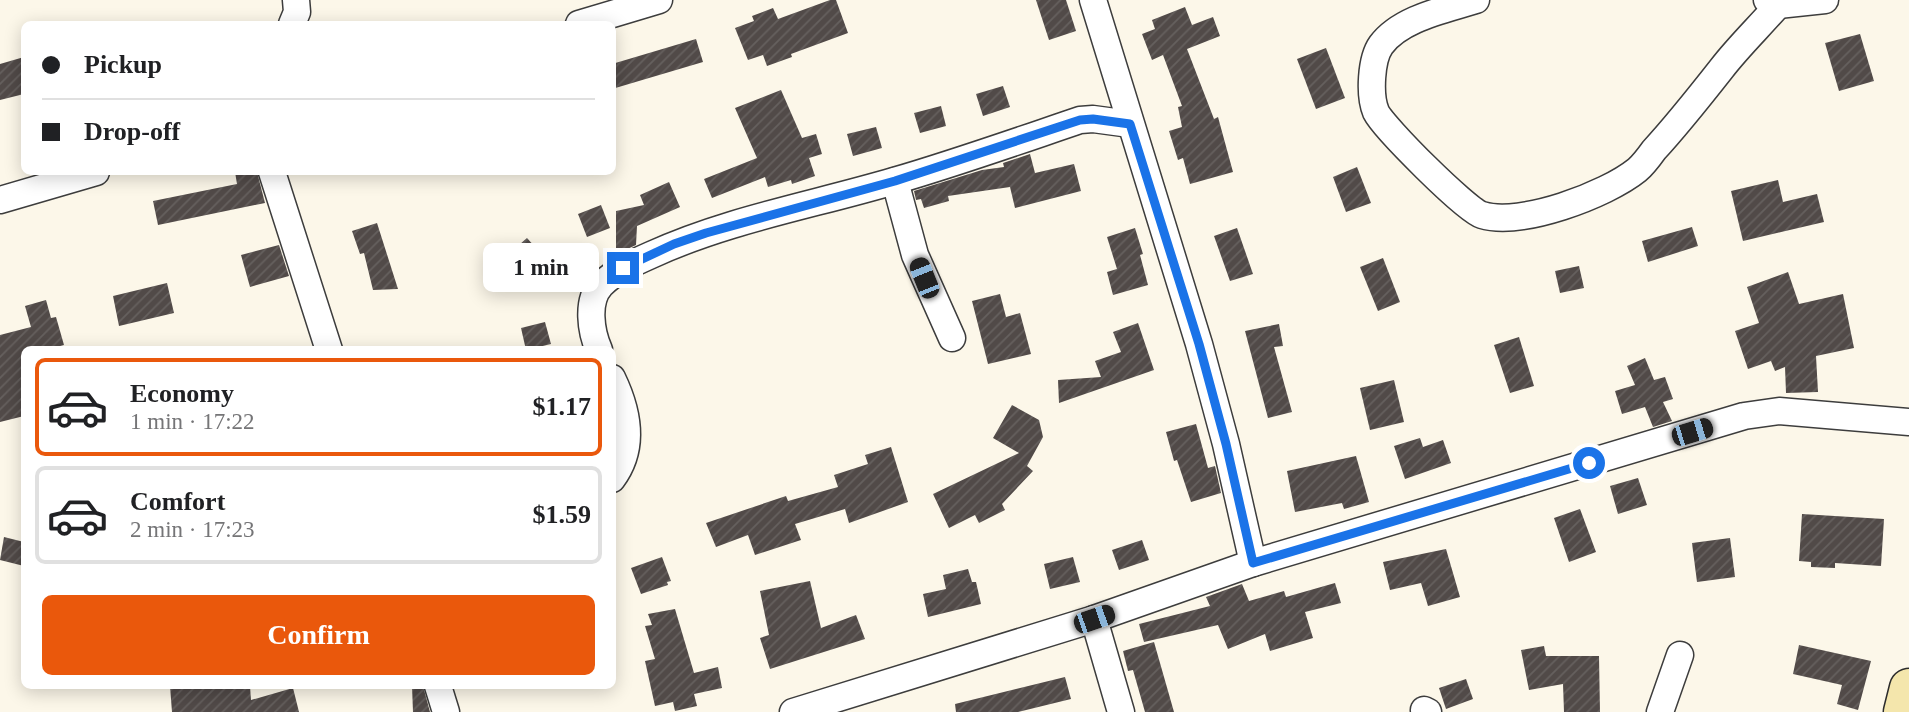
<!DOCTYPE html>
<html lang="en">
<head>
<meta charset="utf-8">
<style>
	:root { --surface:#fff; --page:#f6f6f6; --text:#202124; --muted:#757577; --line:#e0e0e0; --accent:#ea580c }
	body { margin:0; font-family:"Times New Roman",serif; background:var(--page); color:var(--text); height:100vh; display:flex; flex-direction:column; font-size:26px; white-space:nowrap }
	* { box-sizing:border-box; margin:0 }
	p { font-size:23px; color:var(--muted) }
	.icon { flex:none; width:38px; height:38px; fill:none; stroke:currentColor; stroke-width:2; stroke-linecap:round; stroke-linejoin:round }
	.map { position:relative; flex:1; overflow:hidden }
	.side { position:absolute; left:21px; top:346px; width:595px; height:343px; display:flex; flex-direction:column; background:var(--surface); border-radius:10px; box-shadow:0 4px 18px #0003 }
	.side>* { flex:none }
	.guide { position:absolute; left:21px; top:21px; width:595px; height:154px; border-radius:10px; box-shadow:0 4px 18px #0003; display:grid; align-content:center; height:154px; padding:0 21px; background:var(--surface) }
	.end { position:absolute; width:32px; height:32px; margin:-16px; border:9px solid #1a73e8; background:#fff; box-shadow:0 0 0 4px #fff }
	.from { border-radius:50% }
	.bubble { position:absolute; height:49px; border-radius:10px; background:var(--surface); box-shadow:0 4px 18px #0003; font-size:23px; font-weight:800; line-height:49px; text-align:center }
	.car { position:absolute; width:21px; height:42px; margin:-21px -10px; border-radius:9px; box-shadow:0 0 5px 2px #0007; background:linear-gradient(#222 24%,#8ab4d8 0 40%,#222 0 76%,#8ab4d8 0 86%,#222 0) }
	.guide b { display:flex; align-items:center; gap:24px; height:66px; font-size:26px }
	.guide b+b { border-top:2px solid var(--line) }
	.guide i { width:18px; height:18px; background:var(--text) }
	ul { padding:12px 0 0; list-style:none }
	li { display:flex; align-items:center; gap:21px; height:98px; margin:0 14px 10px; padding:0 7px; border:4px solid var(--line); border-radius:10px }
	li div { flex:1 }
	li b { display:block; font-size:26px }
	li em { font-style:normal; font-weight:800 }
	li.on { border-color:var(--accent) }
	li>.icon { width:63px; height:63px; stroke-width:1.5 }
	.cta { display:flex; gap:14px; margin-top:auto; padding:14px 21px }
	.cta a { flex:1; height:80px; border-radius:10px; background:var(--accent); color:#fff; font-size:28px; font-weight:800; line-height:80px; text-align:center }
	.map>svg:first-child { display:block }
	.building { fill:url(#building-hatch) }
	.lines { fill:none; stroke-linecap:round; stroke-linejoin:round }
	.street-casing { stroke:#3d3d3d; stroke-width:29 }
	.secondary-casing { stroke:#2c2c2c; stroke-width:41 }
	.street { stroke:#fff; stroke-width:26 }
	.secondary { stroke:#f4e6ac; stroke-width:38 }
	.route { stroke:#1a73e8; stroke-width:9 }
</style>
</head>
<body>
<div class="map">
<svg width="1909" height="712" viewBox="0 0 1909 712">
	<defs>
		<pattern id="building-hatch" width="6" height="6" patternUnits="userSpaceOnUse" patternTransform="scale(1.75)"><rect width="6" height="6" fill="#514a48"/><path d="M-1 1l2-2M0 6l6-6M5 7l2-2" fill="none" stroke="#65605e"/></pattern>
	</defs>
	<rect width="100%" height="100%" fill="#fcf7e9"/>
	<g class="building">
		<path d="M830 0H836L848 33 791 54 792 57 767 66 763 55 748 60 735 28 754 21 752 16 773 8 778 19Z"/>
		<path d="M1036 0H1066L1076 31 1049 40Z"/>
		<path d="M1185 7 1192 25 1213 17 1220 36 1187 49 1214 119 1218 117 1233 172 1190 184 1183 158 1178 160 1169 131 1182 127 1178 107 1182 106 1163 55 1152 60 1142 34 1155 29 1152 20Z"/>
		<path d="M1860 34 1874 81 1839 91 1825 43Z"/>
		<path d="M696 39 703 62 612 89V64Z"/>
		<path d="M1326 48 1345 98 1316 109 1297 59Z"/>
		<path d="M24 57V94L0 100V64Z"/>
		<path d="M1003 86 1010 107 983 116 976 94Z"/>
		<path d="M781 90 802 138 816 134 822 154 809 158 815 176 792 184 791 180 768 187 765 177 712 198 704 179 757 158 735 108Z"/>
		<path d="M941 106 946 126 920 133 914 113Z"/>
		<path d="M876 127 882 148 853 156 847 134Z"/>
		<path d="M1030 154 1035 173 1074 164 1081 191 1015 208 1010 187 948 196 949 201 924 208 921 199 916 200 914 191 982 170 1004 167 1003 163Z"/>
		<path d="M1357 167 1371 203 1346 212 1333 177Z"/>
		<path d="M235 172H257L265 203 158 225 153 201 237 184Z"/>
		<path d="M1778 180 1783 202 1817 194 1824 222 1743 241 1731 191Z"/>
		<path d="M669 182 680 207 637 226 636 245 621 252H616V211L644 205 640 195Z"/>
		<path d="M601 205 610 228 587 237 578 214Z"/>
		<path d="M377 223 398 289 373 290 364 253 360 254 352 231Z"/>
		<path d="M1692 227 1698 246 1648 262 1642 241Z"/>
		<path d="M1135 228 1143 254 1140 255 1148 285 1113 295 1107 272 1117 269 1107 237Z"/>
		<path d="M1237 228 1253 274 1230 281 1214 236Z"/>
		<path d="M527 238 544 257 528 271 511 252Z"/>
		<path d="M279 245 289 276 250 287 241 255Z"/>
		<path d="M1383 258 1400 302 1378 311 1360 267Z"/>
		<path d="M1579 266 1584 288 1560 293 1555 271Z"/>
		<path d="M1788 272 1799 304 1843 294 1854 348 1816 356 1818 392 1786 393 1785 367 1775 371 1771 361 1748 369 1735 331 1759 323 1747 287Z"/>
		<path d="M167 283 174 313 119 326 113 296Z"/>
		<path d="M1000 294 1006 317 1020 313 1031 354 988 364 972 301Z"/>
		<path d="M46 300 51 318 56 317 64 345 45 350H24V416L0 422V335L31 327 25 306Z"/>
		<path d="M545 322 551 344 526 350 521 328Z"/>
		<path d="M1138 323 1154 370 1059 403 1058 380 1101 377 1095 361 1121 352 1113 332Z"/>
		<path d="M1279 324 1283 346 1274 347 1292 412 1268 418 1245 331Z"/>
		<path d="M1519 337 1534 386 1510 393 1494 345Z"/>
		<path d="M1645 358 1654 380 1665 377 1673 399 1663 402 1672 421 1653 427 1645 407 1622 414 1615 391 1635 385 1627 366Z"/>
		<path d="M1394 380 1404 422 1370 430 1360 388Z"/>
		<path d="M1012 405 1039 420 1043 437 1027 466 1033 471 1002 504 1005 510 979 523 975 515 949 528 933 494 1019 453 993 438Z"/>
		<path d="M1196 424 1208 468 1215 466 1221 493 1191 502 1177 460 1174 461 1166 432Z"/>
		<path d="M1420 438 1423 447 1443 440 1451 463 1405 479 1394 446Z"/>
		<path d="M891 447 908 502 849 523 845 509 795 524 801 540 755 555 748 535 716 547 706 523 786 496 788 501 838 487 834 475 868 464 865 455Z"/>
		<path d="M1356 456 1369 502 1344 509 1342 503 1295 512 1287 471Z"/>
		<path d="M1638 478 1647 505 1618 514 1610 486Z"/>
		<path d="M1580 509 1596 552 1569 562 1554 518Z"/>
		<path d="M1802 514 1884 519 1881 566 1835 563V568L1811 567V562L1799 561Z"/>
		<path d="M4 537 24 542V566L0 560Z"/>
		<path d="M1730 538 1735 577 1697 582 1692 543Z"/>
		<path d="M1142 540 1149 560 1119 570 1112 550Z"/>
		<path d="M1446 549 1460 597 1428 606 1421 583 1390 590 1383 562Z"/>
		<path d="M662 557 671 581 667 582 668 585 641 594 631 568Z"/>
		<path d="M1073 557 1080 582 1050 589 1044 564Z"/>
		<path d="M968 569 972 582H976L981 604 928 617 923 594 946 589 943 575Z"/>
		<path d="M810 581 821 628 856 615 865 639 770 669 760 638 769 635 760 591Z"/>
		<path d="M1335 583 1341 603 1305 612 1313 638 1270 651 1265 634 1228 649 1218 625 1144 642 1139 624 1210 606 1206 597 1242 584 1249 601 1284 591 1286 597Z"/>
		<path d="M675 609 694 673 718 667 722 688 694 694 697 706 675 711 673 702 655 706 645 661 655 659 645 626 652 625 648 614Z"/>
		<path d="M1154 642 1174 712H1145L1133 670 1128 671 1123 651Z"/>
		<path d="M1799 645 1871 661 1858 710 1837 704 1842 685 1793 674Z"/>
		<path d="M1544 646 1546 656H1599L1600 712H1564L1563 684 1529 690 1521 650Z"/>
		<path d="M1065 677 1071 699 1018 712H956L955 704Z"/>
		<path d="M1466 679 1473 699 1446 709 1439 688Z"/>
		<path d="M170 686H250L251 700 293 688 299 712H172Z"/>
		<path d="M412 686H423L430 712H413Z"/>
	</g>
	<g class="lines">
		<defs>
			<g id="street">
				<path d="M1093 0 1199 344 1226 444 1253 563"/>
				<path d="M1476 0C1445 10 1401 18 1381 45 1371 59 1369 95 1376 112 1384 128 1466 210 1482 215 1521 227 1606 195 1637 170 1643 165 1649 157 1654 150 1678 124 1700 96 1722 68 1739 46 1760 26 1778 5"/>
				<path d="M1767 0 1778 5 1825 0"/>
				<path d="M292 24 297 12 296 0"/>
				<path d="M579 24 659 0"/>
				<path d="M272 172 329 350"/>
				<path d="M895 181 915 255 952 338"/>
				<path d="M0 200 96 172"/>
				<path d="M599 350C591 332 586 301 601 285 615 271 633 263 651 255 727 220 813 205 894 181 956 163 1018 141 1080 120L1093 119 1130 124"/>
				<path d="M612 378C628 411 636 447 612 479"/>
				<path d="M1094 619 1121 712"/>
				<path d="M438 686 446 712"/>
				<path d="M1424 710 1428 712"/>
				<path d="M793 712 1094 619 1253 563 1744 416 1779 411 1909 422"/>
				<path d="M1660 712 1680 655"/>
			</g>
			<path id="secondary" d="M1903 712 1909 688"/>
		</defs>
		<use href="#street" class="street-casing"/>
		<use href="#secondary" class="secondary-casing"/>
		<use href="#street" class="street"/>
		<use href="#secondary" class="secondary"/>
	</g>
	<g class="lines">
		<path class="route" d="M623 268 674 244 706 233 895 181 1080 120 1093 119 1130 124 1199 344 1226 444 1253 563 1589 463"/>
	</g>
</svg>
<i class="end from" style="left:1589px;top:463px"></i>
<i class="end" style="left:623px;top:268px"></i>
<div class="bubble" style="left:483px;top:243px;width:116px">1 min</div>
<i class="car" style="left:924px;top:278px;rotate:338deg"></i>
<i class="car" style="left:1692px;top:432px;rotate:73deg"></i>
<i class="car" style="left:1094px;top:619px;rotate:71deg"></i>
<div class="guide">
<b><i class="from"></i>Pickup</b>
<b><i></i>Drop-off</b>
</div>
<section class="side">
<ul>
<li class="on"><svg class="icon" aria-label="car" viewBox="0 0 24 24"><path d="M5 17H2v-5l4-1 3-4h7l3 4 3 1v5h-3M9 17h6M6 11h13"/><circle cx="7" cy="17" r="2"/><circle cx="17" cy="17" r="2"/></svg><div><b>Economy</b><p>1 min · 17:22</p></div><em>$1.17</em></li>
<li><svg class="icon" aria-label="car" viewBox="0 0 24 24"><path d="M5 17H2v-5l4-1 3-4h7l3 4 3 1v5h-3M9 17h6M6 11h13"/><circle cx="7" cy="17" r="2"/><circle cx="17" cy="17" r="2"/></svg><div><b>Comfort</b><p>2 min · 17:23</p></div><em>$1.59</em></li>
</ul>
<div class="cta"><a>Confirm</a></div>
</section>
</div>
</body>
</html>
